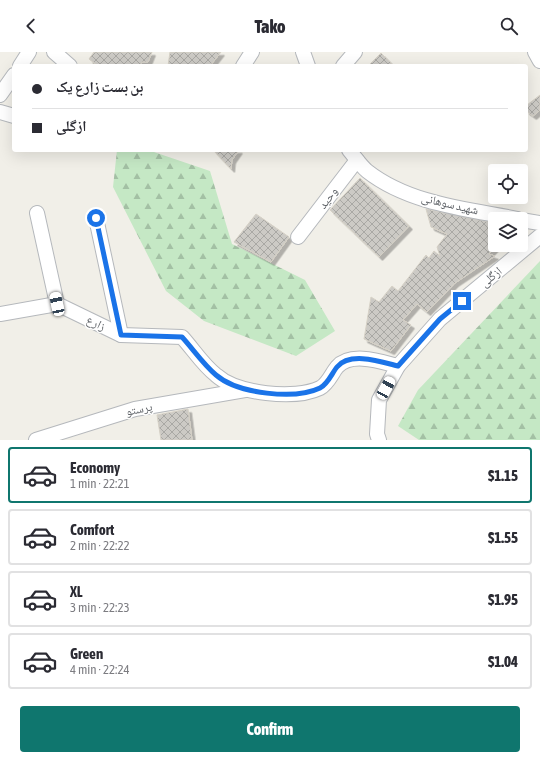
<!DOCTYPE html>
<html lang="en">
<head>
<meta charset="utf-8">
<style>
	:root { --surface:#fff; --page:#f2f2f3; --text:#2b2b33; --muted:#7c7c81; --line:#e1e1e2; --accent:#0f766e }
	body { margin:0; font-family:"Asap Condensed","Noto Naskh Arabic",sans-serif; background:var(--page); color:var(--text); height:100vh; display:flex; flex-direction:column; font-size:15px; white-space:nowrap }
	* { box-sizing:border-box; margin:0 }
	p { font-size:13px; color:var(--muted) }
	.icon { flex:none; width:22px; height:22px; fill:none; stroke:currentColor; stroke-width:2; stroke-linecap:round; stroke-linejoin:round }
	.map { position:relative; height:388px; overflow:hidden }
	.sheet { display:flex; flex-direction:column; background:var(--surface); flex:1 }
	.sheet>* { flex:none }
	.banner { position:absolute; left:12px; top:12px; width:516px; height:88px; border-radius:4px; box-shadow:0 4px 16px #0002; display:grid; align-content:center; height:88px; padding:0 20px; background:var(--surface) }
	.buttons { position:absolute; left:488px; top:112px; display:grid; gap:8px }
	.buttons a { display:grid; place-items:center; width:40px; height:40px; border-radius:4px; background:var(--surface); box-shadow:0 4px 16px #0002; font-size:20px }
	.end { position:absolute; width:18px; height:18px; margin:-9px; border:5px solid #1a73e8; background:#fff; box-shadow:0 0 0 2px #fff }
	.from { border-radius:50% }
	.car { position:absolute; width:12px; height:24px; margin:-12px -6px; border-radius:5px; box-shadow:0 0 3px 1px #0007; background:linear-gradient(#fff 24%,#345 0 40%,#fff 0 76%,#345 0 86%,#fff 0) }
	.banner b { display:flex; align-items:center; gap:14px; height:38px; font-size:15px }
	.banner b+b { border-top:1px solid var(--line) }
	.banner i { width:10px; height:10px; background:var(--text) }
	ul { padding:7px 0 0; list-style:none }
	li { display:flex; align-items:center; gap:12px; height:56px; margin:0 8px 6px; padding:0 12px; border:2px solid var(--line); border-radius:4px }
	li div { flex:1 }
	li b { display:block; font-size:15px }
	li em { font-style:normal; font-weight:800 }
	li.on { border-color:var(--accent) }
	li>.icon { width:36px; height:36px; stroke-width:1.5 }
	.primary-button { display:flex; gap:8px; margin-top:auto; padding:8px 20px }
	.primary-button a { flex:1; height:46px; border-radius:4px; background:var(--accent); color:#fff; font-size:16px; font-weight:800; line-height:46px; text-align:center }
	header { display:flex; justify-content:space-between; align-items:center; height:52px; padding:0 20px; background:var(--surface); font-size:18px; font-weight:800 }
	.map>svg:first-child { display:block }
	.forest { fill:url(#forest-firs) }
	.building { fill:url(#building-cross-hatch); stroke:#d6d1c6; filter:url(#shadow) }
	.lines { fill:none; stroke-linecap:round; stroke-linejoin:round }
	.minor-casing { stroke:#b5b8bc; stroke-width:16 }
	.minor { stroke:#fff; stroke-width:14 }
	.route { stroke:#1a73e8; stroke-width:5 }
	.labels { text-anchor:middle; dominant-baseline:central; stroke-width:3; stroke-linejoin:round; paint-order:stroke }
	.street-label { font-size:12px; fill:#5f6368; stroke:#fff }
</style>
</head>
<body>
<header><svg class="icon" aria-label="back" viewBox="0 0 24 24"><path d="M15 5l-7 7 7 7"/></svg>Tako<svg class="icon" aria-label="search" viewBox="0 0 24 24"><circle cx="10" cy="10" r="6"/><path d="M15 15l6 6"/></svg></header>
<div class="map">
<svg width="540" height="388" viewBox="0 0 540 388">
	<defs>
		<pattern id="forest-firs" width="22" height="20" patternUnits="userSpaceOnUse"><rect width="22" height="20" fill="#c5e8c5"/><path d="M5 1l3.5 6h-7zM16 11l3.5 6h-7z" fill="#a3c0a4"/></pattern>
		<pattern id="building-cross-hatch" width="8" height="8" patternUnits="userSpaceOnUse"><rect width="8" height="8" fill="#cccac5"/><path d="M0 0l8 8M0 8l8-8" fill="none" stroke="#a9a8a4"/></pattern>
		<filter id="shadow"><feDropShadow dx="3.5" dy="3.5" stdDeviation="0" flood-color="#0004"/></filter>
	</defs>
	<rect width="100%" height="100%" fill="#f1efe8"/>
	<g class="forest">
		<path d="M117 98H148L210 119 232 192 305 228 335 279 296 304 204 269 166 239 113 135Z"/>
		<path d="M540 209V388H419L398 374 418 338Z"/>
	</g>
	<g class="building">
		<path d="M94 0H152L148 10H142L139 14H98L89 7Z"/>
		<path d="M170 0H221L210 14H168Z"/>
		<path d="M381 1 394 14H368Z"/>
		<path d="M540 43V58L533 64 526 59 527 53Z"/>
		<path d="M213 98H239L232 108 231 117Z"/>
		<path d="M360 126 409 174 379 205 330 158Z"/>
		<path d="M426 157 495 171V196L489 202 495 204 455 231 427 260 417 252 403 268 411 273 391 299 364 287 371 245 379 250 392 234 398 239 426 203 429 206 434 199 440 204 437 195 447 182 431 175Z"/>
		<path d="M256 162 289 185 271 210 234 190Z"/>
		<path d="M188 357 192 388H161L157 363Z"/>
	</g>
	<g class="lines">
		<defs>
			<g id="minor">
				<path d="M54 0 70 14"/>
				<path d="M303 0 308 14"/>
				<path d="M535 0 540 9"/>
				<path d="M20 14 29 0"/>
				<path d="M243 14 252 0"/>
				<path d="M343 14 355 0"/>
				<path d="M0 43 14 23"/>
				<path d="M0 60 14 64"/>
				<path d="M349 98C355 105 360 113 367 119 409 152 467 157 518 167"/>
				<path d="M37 161 57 252"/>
				<path d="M96 166 121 283"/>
				<path d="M521 168 540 171"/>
				<path d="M298 185 357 108"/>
				<path d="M0 262 57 252 121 283 182 285C193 297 203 313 216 323 237 342 295 348 320 336 328 332 332 321 337 315 351 299 382 310 398 314"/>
				<path d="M36 388 135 357 245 338"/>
				<path d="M379 388 377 382 379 348 398 314 440 267 540 184"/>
			</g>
		</defs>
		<use href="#minor" class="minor-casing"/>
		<use href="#minor" class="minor"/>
	</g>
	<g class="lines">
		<path class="route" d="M96 166 121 283 182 285C193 297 203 312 216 323 238 342 295 348 320 336 328 332 332 321 337 315 350 299 382 310 398 314L440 267 462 249"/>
	</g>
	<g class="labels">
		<g class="street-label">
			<text transform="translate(328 146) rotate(-53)">وحید</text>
			<text transform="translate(450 152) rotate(13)">شهید سوهانی</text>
			<text transform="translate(491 225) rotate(-40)">ازگلی</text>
			<text transform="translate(96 271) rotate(26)">زارع</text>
			<text transform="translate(139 357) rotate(-12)">پرستو</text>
		</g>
	</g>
</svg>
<div class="buttons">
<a><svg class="icon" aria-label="locate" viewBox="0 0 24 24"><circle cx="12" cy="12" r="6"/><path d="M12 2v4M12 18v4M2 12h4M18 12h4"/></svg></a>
<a><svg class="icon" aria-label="layers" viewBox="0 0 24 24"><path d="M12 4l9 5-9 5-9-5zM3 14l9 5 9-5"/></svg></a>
</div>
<i class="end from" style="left:96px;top:166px"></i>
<i class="end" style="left:462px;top:249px"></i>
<i class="car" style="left:57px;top:252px;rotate:348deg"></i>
<i class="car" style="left:386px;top:336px;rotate:29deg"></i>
<div class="banner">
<b><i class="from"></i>بن بست زارع یک</b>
<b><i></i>ازگلی</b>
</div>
</div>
<section class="sheet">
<ul>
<li class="on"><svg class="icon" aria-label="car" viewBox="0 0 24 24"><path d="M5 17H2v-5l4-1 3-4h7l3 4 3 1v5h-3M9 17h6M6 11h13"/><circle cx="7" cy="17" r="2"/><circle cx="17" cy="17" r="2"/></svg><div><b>Economy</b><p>1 min · 22:21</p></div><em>$1.15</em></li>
<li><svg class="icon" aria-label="car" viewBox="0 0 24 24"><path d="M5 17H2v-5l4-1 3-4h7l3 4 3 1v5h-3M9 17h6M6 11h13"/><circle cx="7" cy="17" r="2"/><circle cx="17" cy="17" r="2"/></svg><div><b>Comfort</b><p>2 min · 22:22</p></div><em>$1.55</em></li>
<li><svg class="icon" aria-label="car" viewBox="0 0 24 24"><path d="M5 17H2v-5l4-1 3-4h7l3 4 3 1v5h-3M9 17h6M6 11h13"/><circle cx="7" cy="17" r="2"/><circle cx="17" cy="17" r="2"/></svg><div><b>XL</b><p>3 min · 22:23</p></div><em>$1.95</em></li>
<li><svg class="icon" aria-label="car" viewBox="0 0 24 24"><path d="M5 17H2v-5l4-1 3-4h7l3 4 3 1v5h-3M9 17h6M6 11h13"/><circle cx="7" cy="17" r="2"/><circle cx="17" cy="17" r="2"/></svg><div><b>Green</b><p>4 min · 22:24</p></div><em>$1.04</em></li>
</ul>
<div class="primary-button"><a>Confirm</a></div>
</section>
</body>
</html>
